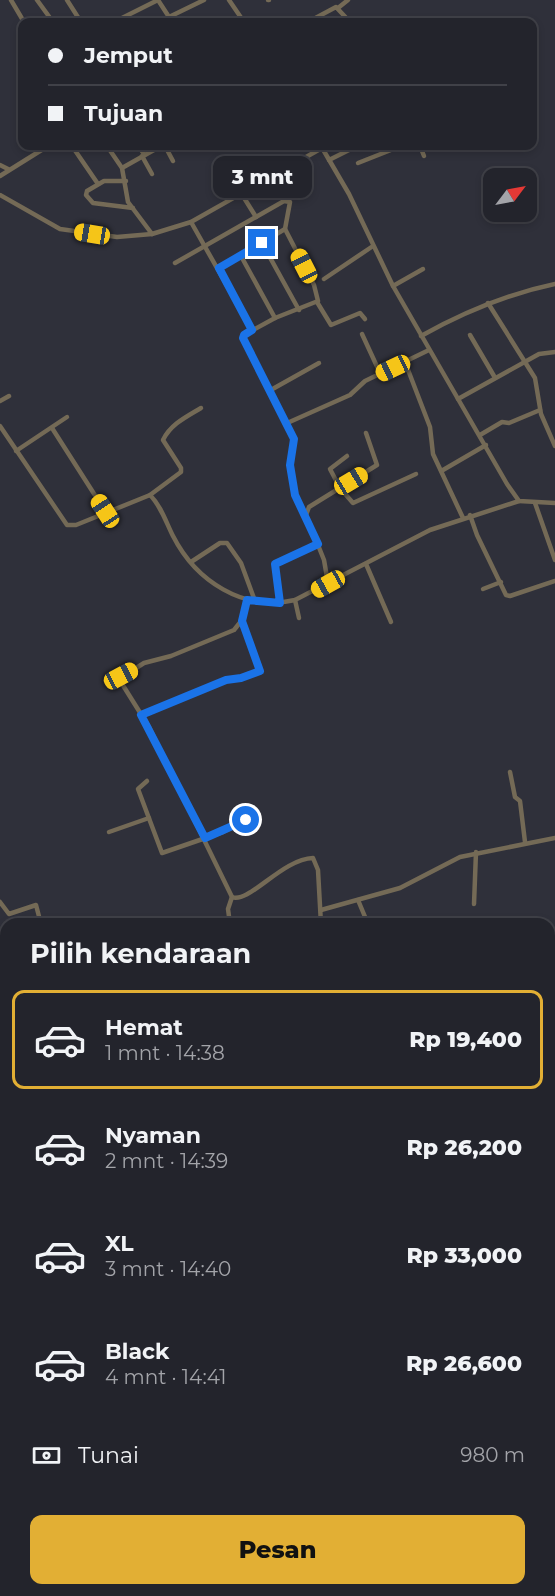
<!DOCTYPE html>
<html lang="id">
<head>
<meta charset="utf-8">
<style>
	:root { --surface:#23242c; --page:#2b2c34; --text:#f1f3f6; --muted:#a3a4a9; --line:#404148; --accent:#e2af34 }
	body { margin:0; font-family:Montserrat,sans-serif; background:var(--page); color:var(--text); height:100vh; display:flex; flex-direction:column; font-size:22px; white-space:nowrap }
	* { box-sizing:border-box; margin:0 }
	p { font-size:20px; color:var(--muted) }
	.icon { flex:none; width:33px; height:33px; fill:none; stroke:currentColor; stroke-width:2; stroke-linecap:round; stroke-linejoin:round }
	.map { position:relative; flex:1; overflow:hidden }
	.panel { position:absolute; left:0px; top:918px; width:555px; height:678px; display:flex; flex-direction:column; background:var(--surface); border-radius:18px 18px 0 0; box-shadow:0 3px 9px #0003,0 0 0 2px var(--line) }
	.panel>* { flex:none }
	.top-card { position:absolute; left:18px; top:18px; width:519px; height:132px; border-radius:12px; box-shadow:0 3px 9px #0003,0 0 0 2px var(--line); display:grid; align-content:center; height:132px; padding:0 30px; background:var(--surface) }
	.needle { width:39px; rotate:58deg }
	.fabs { position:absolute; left:483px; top:168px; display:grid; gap:12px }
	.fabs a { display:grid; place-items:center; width:54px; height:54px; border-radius:12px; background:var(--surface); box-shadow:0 3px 9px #0003,0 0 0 2px var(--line); font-size:30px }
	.end { position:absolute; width:27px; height:27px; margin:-14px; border:8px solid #1a73e8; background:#fff; box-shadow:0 0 0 3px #fff }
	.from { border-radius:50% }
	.bubble { position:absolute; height:42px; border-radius:12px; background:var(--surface); box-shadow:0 3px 9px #0003,0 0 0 2px var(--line); font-size:20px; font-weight:800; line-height:42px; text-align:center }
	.car { position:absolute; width:18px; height:36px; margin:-18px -9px; border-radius:8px; box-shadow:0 0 4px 2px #0007; background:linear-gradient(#f5c518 24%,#345 0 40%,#f5c518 0 76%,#345 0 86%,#f5c518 0) }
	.top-card b { display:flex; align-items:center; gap:21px; height:57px; font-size:22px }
	.top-card b+b { border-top:2px solid var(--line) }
	.top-card i { width:15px; height:15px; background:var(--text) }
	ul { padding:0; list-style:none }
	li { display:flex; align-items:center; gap:18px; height:99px; margin:0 12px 9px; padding:0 18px; border:3px solid transparent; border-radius:12px }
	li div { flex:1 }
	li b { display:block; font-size:22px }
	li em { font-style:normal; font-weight:800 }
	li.current { border-color:var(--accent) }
	li>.icon { width:54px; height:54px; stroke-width:1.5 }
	h2 { padding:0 30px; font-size:27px; line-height:72px }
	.pay { display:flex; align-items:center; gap:15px; height:66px; padding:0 30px; font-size:22px }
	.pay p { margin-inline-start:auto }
	.action { display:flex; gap:12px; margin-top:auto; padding:12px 30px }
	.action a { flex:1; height:69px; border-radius:12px; background:var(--accent); color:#111; font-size:24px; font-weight:800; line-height:69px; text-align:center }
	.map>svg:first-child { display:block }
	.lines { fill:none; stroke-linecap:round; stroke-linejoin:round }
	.street { stroke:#746a56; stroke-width:4.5 }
	.secondary { stroke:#9a8a6a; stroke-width:7 }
	.primary { stroke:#b7a379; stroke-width:8 }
	.route { stroke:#1a73e8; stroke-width:8 }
</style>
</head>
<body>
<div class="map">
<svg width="555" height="1596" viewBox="0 0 555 1596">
	<rect width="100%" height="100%" fill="#2f303a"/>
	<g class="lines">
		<g class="street">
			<path d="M11 0 24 22"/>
			<path d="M37 0 53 22"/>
			<path d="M67 0 81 22"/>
			<path d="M158 0 169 17 204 0"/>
			<path d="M229 0 244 22"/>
			<path d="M268 0H269"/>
			<path d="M338 8 348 0"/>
			<path d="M283 20 285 22"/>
			<path d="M114 22 158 0"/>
			<path d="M308 22 336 7 350 22"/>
			<path d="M72 146 98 184"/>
			<path d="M107 146 122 168 128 202 152 234"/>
			<path d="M138 146 144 154"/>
			<path d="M165 146 173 161"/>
			<path d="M321 146 349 194 393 286 507 484 519 501 555 503"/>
			<path d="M420 146 424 156"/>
			<path d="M142 156 152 174"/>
			<path d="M329 160 357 146"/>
			<path d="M358 163 401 146"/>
			<path d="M0 165 8 169"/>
			<path d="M122 168 161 146"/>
			<path d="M0 176 48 146"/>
			<path d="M126 181H104L87 191 86 195 93 203 133 208"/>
			<path d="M241 193 256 217"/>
			<path d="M0 195 60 229 117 237 152 234 191 222 322 148"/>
			<path d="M191 222 252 330"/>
			<path d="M262 243 299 310"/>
			<path d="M241 256 275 318"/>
			<path d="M175 263 284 201 290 202 285 229 314 285 318 301 275 318 244 335 243 338 294 439 290 471 295 495 306 515"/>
			<path d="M219 268 285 229"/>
			<path d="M324 279 373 246"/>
			<path d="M393 286 423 269"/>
			<path d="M317 302 331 325 360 313 365 319"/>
			<path d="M488 303 535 378 541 414 555 446"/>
			<path d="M362 334 380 373"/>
			<path d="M470 335 494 376"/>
			<path d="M421 336C464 312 507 294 555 284"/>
			<path d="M405 362 430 427 433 454 463 518"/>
			<path d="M269 391 319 363"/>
			<path d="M458 399 539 354 555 352"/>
			<path d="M0 401 9 396"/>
			<path d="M285 424 350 395 365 381 429 350"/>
			<path d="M0 426 67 525H76L150 495C161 506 166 522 173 536 196 581 243 612 295 600L430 530 519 501"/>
			<path d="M52 428 105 511"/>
			<path d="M480 435 502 422 509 423 540 410"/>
			<path d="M16 451 67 417"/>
			<path d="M347 456 330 469 340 488 353 503 416 474"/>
			<path d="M443 470 486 445"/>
			<path d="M150 495 181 472V468L163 440C171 424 186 417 201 408"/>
			<path d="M535 503 555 560"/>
			<path d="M470 515 477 535 506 595 510 596 555 581"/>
			<path d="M191 562 220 543H227L241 563 255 601"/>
			<path d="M366 564 391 622"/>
			<path d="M328 583 324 560 306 515 309 507 377 465 366 433"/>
			<path d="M483 589 501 582"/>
			<path d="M247 600 242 620 234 630 171 656 144 663 119 679 149 727 232 897C249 904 282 859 313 858L318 870 321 924"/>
			<path d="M295 600 299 618"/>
			<path d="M280 603 275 564 318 544"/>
			<path d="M141 715 226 680 241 678 260 671 242 620"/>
			<path d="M510 772 515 797 520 801 525 842"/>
			<path d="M147 781 138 789 162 853 223 832 246 820"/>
			<path d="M109 832 149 818"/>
			<path d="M358 900 368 924"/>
			<path d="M0 902 9 914 36 905 41 924"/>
			<path d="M474 904 476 852"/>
			<path d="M321 910 400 888 460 857 555 838"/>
			<path d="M230 924 228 909 232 897"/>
			<path d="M549 962 555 961"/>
			<path d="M0 1026 6 1034"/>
			<path d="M0 1167 6 1165"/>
			<path d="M0 1327 6 1323"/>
			<path d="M549 1346 555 1349"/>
			<path d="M0 1355 6 1365"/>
			<path d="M549 1523 555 1527"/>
			<path d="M0 1550 6 1562"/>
			<path d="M549 1576H555"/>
			<path d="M0 1588 6 1587"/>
			<path d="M208 1590 211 1596"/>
			<path d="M372 1596 373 1590"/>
		</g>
		<path class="secondary" d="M544 1590 545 1596"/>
		<g class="primary">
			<path d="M549 1072 555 1003"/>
			<path d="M472 1596 476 1590"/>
		</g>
	</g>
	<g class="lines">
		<path class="route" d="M246 820 205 838 141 715 226 680 241 678 260 671 242 621 247 600 280 603 275 564 318 544 295 495 290 465 294 439 243 338 244 335 252 330 219 268 262 243"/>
	</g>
</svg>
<div class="fabs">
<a><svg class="needle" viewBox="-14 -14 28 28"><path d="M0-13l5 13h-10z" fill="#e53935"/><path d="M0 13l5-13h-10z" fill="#a3a4a9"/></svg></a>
</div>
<i class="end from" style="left:246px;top:820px"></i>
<i class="end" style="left:262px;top:243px"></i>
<div class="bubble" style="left:213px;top:156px;width:99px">3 mnt</div>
<i class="car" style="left:92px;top:234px;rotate:279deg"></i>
<i class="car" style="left:304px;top:266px;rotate:333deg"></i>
<i class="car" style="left:393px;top:368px;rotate:245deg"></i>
<i class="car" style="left:351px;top:481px;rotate:59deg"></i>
<i class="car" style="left:105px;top:511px;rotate:327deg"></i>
<i class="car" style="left:328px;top:584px;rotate:241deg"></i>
<i class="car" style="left:121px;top:676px;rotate:62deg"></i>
<div class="top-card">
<b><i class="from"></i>Jemput</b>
<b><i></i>Tujuan</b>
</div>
<section class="panel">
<h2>Pilih kendaraan</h2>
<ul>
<li class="current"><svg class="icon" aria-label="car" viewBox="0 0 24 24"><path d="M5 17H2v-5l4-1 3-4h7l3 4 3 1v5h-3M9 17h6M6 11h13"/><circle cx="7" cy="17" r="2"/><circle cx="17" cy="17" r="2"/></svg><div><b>Hemat</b><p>1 mnt · 14:38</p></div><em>Rp 19,400</em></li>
<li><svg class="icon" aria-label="car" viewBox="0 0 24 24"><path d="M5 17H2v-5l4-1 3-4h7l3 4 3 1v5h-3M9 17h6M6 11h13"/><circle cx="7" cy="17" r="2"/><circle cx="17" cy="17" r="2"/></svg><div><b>Nyaman</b><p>2 mnt · 14:39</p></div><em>Rp 26,200</em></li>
<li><svg class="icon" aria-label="car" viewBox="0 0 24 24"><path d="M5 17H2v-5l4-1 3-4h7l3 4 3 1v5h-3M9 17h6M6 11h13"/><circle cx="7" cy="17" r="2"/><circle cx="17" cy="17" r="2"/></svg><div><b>XL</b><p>3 mnt · 14:40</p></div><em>Rp 33,000</em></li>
<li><svg class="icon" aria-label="car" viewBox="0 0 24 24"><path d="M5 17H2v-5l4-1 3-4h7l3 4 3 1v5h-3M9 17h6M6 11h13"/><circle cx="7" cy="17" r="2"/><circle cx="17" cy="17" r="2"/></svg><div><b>Black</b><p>4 mnt · 14:41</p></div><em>Rp 26,600</em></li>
</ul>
<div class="pay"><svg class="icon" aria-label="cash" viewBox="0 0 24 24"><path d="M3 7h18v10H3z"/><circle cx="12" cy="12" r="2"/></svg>Tunai<p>980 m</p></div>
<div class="action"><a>Pesan</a></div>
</section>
</div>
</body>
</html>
